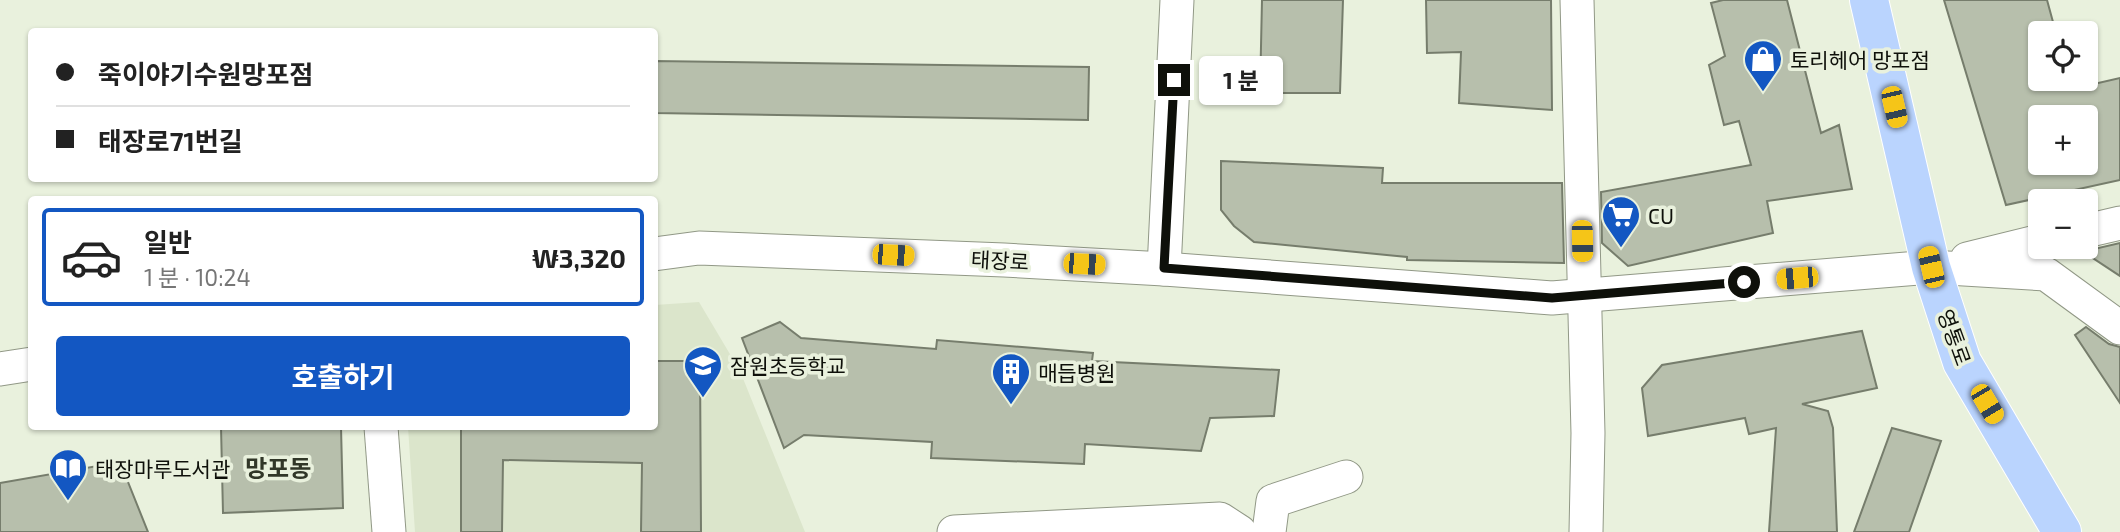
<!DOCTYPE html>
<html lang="ko">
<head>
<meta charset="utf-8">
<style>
	:root { --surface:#fff; --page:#f6f6f6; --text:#222; --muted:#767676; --line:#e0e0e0; --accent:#1357c2 }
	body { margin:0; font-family:"Exo 2","Noto Sans KR",sans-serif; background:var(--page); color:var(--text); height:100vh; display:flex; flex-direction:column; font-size:26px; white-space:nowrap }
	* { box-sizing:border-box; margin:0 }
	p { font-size:23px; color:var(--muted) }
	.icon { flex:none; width:38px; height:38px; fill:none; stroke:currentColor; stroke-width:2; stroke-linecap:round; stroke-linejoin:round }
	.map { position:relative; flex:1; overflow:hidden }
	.panel { position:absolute; left:28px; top:196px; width:630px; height:234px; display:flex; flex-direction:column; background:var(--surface); border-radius:7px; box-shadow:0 2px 5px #0004 }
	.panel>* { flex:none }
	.top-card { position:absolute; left:28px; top:28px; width:630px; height:154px; border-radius:7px; box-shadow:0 2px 5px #0004; display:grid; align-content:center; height:154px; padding:0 28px; background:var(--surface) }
	.controls { position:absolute; left:2028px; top:21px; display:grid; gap:14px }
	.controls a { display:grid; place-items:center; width:70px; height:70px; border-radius:7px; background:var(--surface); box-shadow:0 2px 5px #0004; font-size:35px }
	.end { position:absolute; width:32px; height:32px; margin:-16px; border:9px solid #0e100a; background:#fff; box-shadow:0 0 0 4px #fff }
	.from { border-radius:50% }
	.bubble { position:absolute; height:49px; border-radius:7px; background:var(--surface); box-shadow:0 2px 5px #0004; font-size:23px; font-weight:700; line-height:49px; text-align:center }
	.car { position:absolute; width:21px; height:42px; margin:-21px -10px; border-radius:9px; box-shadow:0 0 5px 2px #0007; background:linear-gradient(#f5c518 24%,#345 0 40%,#f5c518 0 76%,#345 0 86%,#f5c518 0) }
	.top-card b { display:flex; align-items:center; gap:24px; height:66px; font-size:26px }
	.top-card b+b { border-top:2px solid var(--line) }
	.top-card i { width:18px; height:18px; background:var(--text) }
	ul { padding:12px 0 0; list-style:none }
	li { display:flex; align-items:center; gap:21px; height:98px; margin:0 14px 10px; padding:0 14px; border:4px solid transparent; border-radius:7px }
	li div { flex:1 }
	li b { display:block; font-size:26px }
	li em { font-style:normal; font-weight:700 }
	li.active { border-color:var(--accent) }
	li>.icon { width:63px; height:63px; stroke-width:1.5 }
	.action { display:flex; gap:14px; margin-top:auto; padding:14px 28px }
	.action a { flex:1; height:80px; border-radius:7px; background:var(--accent); color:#fff; font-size:28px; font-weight:700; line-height:80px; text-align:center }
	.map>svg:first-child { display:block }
	.built { fill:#dbe5cb }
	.building { fill:#b7bfac; stroke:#767d6c; stroke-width:2; fill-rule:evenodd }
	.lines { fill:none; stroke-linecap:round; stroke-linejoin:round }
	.minor-casing { stroke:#919886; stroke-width:35 }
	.major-casing { stroke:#fff; stroke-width:40 }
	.minor { stroke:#fff; stroke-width:33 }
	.major { stroke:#bad4fe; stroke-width:38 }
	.route { stroke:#0e100a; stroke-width:9 }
	.labels { text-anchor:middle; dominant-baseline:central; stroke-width:7; stroke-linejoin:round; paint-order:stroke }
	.poi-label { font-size:21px; fill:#0e100a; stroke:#e9f1dd; text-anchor:start }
	.street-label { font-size:21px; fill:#0e100a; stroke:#e9f1dd }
	.quarter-label { font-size:24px; font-weight:bold; fill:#313728; stroke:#e9f1dd }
</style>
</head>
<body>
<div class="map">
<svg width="2120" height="532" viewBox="0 0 2120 532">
	<rect width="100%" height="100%" fill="#e9f1dd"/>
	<path class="built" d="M699 302 740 371 805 532H415L408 427H654L655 305Z"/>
	<g class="building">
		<path d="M1262 0H1343L1340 93H1260Z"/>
		<path d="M1426 0H1551L1552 110 1459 103 1461 52 1427 53Z"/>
		<path d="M1723 0H1787L1821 133 1839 125 1852 189 1767 201 1773 233 1628 266 1602 243 1601 192 1751 165 1739 121 1724 125 1709 65 1725 56 1711 3Z"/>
		<path d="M1944 0H2047L2056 33H2040V79H2069L2072 89 2120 78V180L2006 205ZM2040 117H2086V163H2040Z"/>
		<path d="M654 61 1089 67 1088 120 654 113Z"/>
		<path d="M1221 161 1383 168 1382 183H1562L1564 263 1407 260V257L1254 242 1234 226 1221 210Z"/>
		<path d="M2120 243V276L2079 249 2090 250Z"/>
		<path d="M780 322 801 338 936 349 937 340 1093 353 1092 361 1279 370 1274 416 1210 418 1201 451 1085 444 1084 464 931 458 932 442 804 435 784 448 742 338Z"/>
		<path d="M2086 327 2109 344 2120 347V403L2075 335Z"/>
		<path d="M1862 331 1877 388 1802 404 1828 411 1833 428 1837 532H1769L1776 428 1749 434 1745 418 1648 436 1642 388 1662 365Z"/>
		<path d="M654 361H700L701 532H641L642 463 503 460 502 532H461V427H654Z"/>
		<path d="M221 427H341L343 508 223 513Z"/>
		<path d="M1892 428 1941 441 1909 532H1854Z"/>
		<path d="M120 462 148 532H0V483Z"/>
	</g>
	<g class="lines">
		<defs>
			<g id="minor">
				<path d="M1577 0 1588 433 1586 532"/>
				<path d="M2086 231 2120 223"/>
				<path d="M654 254 699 248 1004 260 1164 269 1552 298 1931 267 2046 274 2120 328"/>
				<path d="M1967 259 2040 241"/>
				<path d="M1164 269 1177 0"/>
				<path d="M0 369 32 364"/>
				<path d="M381 427 389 532"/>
				<path d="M954 532 1220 519 1240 532"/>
				<path d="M1269 532 1273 501 1346 477"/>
			</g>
			<path id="major" d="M1869 0 1931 267 1962 362 2062 532"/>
		</defs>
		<use href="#minor" class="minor-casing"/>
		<use href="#major" class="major-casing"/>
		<use href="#minor" class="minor"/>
		<use href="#major" class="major"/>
	</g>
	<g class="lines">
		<path class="route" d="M1174 80 1164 268 1552 298 1744 282"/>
	</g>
	<defs>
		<symbol id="shop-pin" viewBox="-11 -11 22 30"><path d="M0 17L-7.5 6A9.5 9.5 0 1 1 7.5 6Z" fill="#1357c2" stroke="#e9f1dd"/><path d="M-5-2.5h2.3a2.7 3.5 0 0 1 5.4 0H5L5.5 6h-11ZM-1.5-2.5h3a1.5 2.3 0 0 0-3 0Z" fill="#fff"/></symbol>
		<symbol id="supermarket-pin" viewBox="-11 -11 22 30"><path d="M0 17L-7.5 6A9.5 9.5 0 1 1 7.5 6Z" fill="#1357c2" stroke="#e9f1dd"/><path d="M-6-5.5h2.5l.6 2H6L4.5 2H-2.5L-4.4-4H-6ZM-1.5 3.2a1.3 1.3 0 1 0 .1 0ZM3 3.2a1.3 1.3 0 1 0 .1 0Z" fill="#fff"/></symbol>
		<symbol id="school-pin" viewBox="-11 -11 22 30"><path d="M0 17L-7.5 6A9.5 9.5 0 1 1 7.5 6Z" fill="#1357c2" stroke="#e9f1dd"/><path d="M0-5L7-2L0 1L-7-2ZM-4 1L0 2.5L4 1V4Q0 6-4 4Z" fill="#fff"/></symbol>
		<symbol id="building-pin" viewBox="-11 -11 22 30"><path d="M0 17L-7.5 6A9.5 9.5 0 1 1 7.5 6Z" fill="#1357c2" stroke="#e9f1dd"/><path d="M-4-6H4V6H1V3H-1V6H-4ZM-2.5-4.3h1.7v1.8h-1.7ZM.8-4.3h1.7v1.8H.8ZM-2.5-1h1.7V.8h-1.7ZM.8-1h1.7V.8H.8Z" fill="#fff"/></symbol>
		<symbol id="library-pin" viewBox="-11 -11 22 30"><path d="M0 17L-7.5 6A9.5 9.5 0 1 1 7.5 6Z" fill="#1357c2" stroke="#e9f1dd"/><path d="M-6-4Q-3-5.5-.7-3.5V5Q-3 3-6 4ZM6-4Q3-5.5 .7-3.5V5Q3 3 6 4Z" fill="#fff"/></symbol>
	</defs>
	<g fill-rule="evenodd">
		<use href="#shop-pin" x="1741" y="37" width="44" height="60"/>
		<use href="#supermarket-pin" x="1599" y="193" width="44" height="60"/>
		<use href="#school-pin" x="681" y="343" width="44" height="60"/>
		<use href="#building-pin" x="989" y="350" width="44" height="60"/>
		<use href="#library-pin" x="46" y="446" width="44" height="60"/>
	</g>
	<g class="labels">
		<g class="poi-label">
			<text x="1790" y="59">토리헤어 망포점</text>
			<text x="1648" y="215">CU</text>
			<text x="730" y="365">잠원초등학교</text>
			<text x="1038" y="372">매듭병원</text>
			<text x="95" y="468">태장마루도서관</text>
		</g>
		<g class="street-label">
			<text transform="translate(1000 260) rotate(3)">태장로</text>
			<text transform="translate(1955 337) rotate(70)">영통로</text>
		</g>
		<g class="quarter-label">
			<text x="278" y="467">망포동</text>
		</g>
	</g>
</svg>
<div class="controls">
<a><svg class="icon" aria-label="locate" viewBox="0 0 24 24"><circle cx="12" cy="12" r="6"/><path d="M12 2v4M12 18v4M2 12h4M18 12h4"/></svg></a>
<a>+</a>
<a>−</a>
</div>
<i class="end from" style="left:1744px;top:282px"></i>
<i class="end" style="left:1174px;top:80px"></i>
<div class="bubble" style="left:1199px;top:56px;width:84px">1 분</div>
<i class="car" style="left:1894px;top:107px;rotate:167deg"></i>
<i class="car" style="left:1582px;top:241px;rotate:179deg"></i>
<i class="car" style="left:893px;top:255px;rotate:93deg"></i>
<i class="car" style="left:1084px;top:264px;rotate:93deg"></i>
<i class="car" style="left:1931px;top:267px;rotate:347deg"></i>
<i class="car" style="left:1797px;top:278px;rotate:265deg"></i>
<i class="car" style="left:1987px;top:404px;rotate:149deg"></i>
<div class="top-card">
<b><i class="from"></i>죽이야기수원망포점</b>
<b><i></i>태장로71번길</b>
</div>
<section class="panel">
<ul>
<li class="active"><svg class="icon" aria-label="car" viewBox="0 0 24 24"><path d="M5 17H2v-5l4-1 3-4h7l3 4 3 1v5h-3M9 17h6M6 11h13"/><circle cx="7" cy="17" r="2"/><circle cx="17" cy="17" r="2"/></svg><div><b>일반</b><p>1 분 · 10:24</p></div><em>₩3,320</em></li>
</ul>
<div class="action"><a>호출하기</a></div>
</section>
</div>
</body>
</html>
